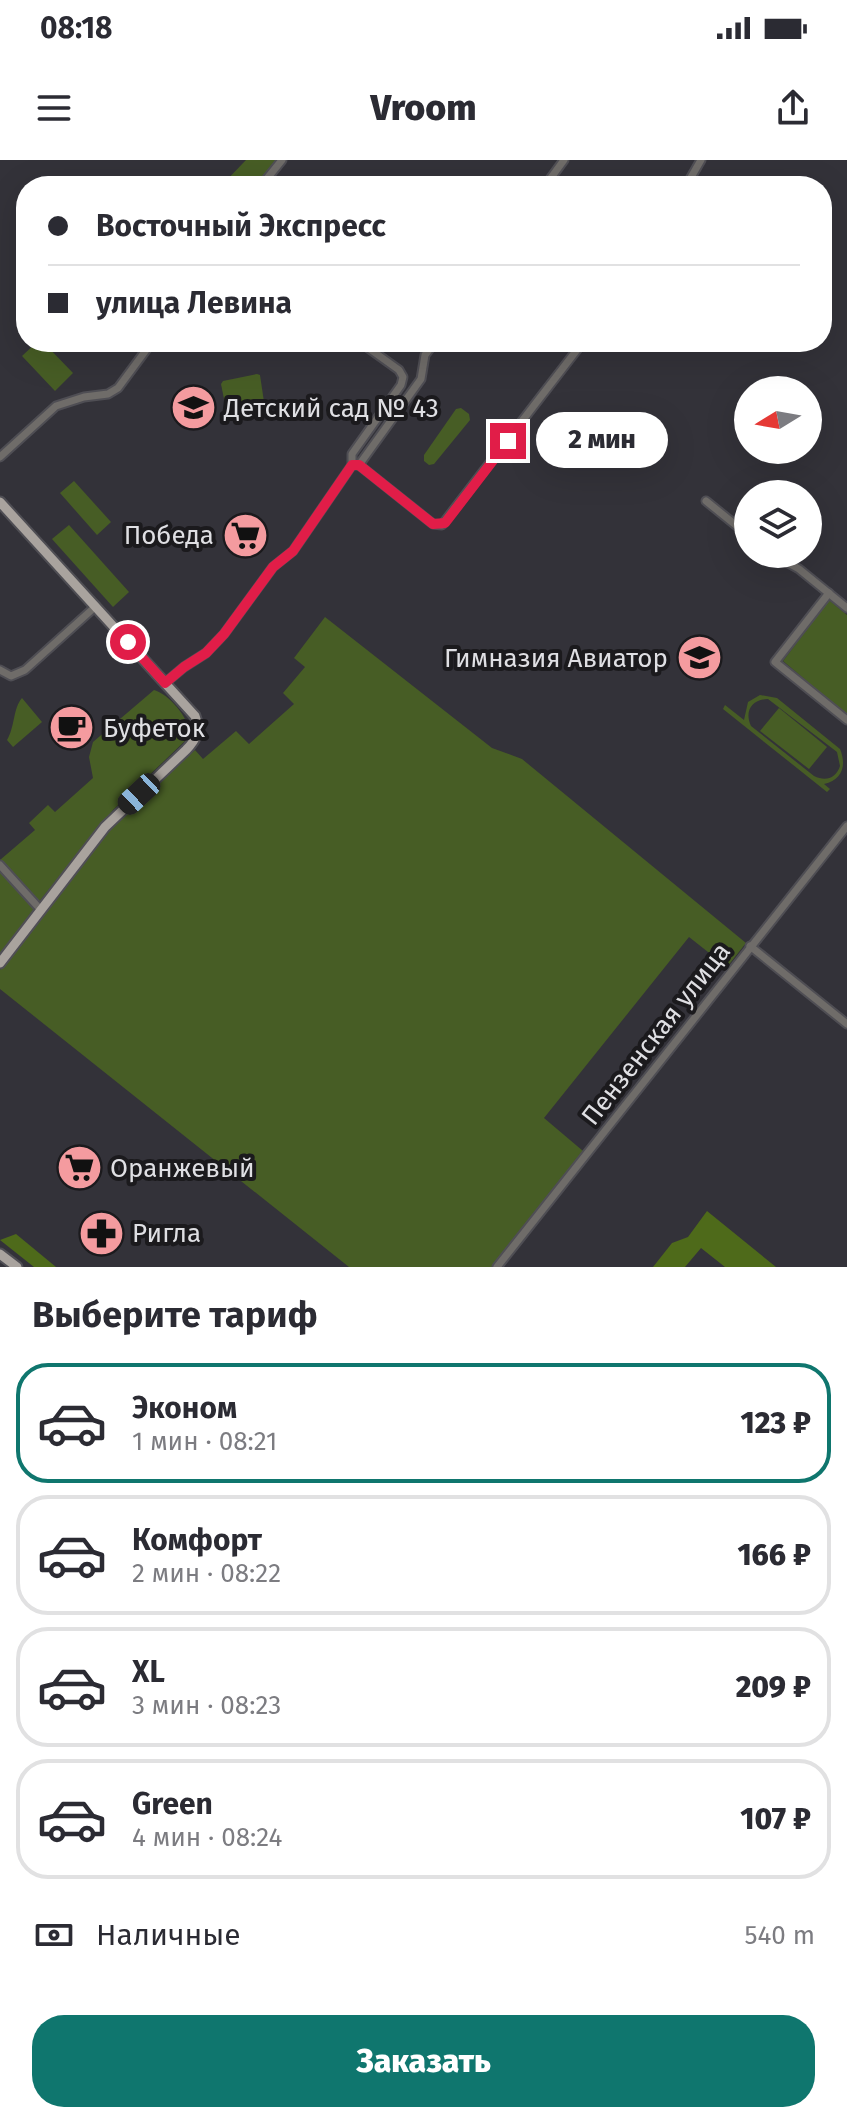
<!DOCTYPE html>
<html lang="ru">
<head>
<meta charset="utf-8">
<style>
	:root { --surface:#fff; --page:#f7f7f7; --text:#2b2b33; --muted:#7c7c81; --line:#e1e1e2; --accent:#0f766e }
	body { margin:0; font-family:"Fira Sans",sans-serif; background:var(--page); color:var(--text); height:100vh; display:flex; flex-direction:column; font-size:30px; white-space:nowrap }
	* { box-sizing:border-box; margin:0 }
	p { font-size:26px; color:var(--muted) }
	.icon { flex:none; width:44px; height:44px; fill:none; stroke:currentColor; stroke-width:2; stroke-linecap:round; stroke-linejoin:round }
	.map { position:relative; height:1107px; overflow:hidden }
	.details { display:flex; flex-direction:column; background:var(--surface); flex:1 }
	.details>* { flex:none }
	.hud { position:absolute; left:16px; top:16px; width:816px; height:176px; border-radius:32px; box-shadow:0 8px 32px #0002; display:grid; align-content:center; height:176px; padding:0 32px; background:var(--surface) }
	.needle { width:52px; rotate:259deg }
	.buttons { position:absolute; left:734px; top:216px; display:grid; gap:16px }
	.buttons a { display:grid; place-items:center; width:88px; height:88px; border-radius:50%; background:var(--surface); box-shadow:0 8px 32px #0002; font-size:40px }
	.end { position:absolute; width:36px; height:36px; margin:-18px; border:10px solid #e11d48; background:#fff; box-shadow:0 0 0 4px #fff }
	.from { border-radius:50% }
	.bubble { position:absolute; height:56px; border-radius:28px; background:var(--surface); box-shadow:0 8px 32px #0002; font-size:26px; font-weight:800; line-height:56px; text-align:center }
	.car { position:absolute; width:24px; height:48px; margin:-24px -12px; border-radius:10px; box-shadow:0 0 6px 2px #0007; background:linear-gradient(#222 24%,#8ab4d8 0 40%,#222 0 76%,#8ab4d8 0 86%,#222 0) }
	.hud b { display:flex; align-items:center; gap:28px; height:76px; font-size:30px }
	.hud b+b { border-top:2px solid var(--line) }
	.hud i { width:20px; height:20px; background:var(--text) }
	ul { padding:0; list-style:none }
	li { display:flex; align-items:center; gap:24px; height:120px; margin:0 16px 12px; padding:0 16px; border:4px solid var(--line); border-radius:32px }
	li div { flex:1 }
	li b { display:block; font-size:30px }
	li em { font-style:normal; font-weight:800 }
	li.selected { border-color:var(--accent) }
	li>.icon { width:72px; height:72px; stroke-width:1.5 }
	h2 { padding:0 32px; font-size:36px; line-height:96px }
	.pay { display:flex; align-items:center; gap:20px; height:88px; padding:0 32px; font-size:30px }
	.pay p { margin-inline-start:auto }
	.cta { display:flex; gap:16px; margin-top:auto; padding:16px 32px }
	.cta a { flex:1; height:92px; border-radius:32px; background:var(--accent); color:#fff; font-size:32px; font-weight:800; line-height:92px; text-align:center }
	.status { display:flex; justify-content:space-between; align-items:center; height:56px; padding:0 40px; background:var(--surface); direction:ltr }
	.status svg { height:22px; fill:currentColor }
	header { display:flex; justify-content:space-between; align-items:center; height:104px; padding:0 32px; background:var(--surface); font-size:36px; font-weight:800 }
	.map>svg:first-child { display:block }
	.green { fill:#475d25; fill-rule:evenodd }
	.forest { fill:#4e6a1a }
	.lines { fill:none; stroke-linecap:round; stroke-linejoin:round }
	.minor-casing { stroke:#4f4e54; stroke-width:11 }
	.major-casing { stroke:#4f4e54; stroke-width:13 }
	.minor { stroke:#6f6c69; stroke-width:7 }
	.major { stroke:#a9a39e; stroke-width:9 }
	.route { stroke:#e11d48; stroke-width:10 }
	.labels { text-anchor:middle; dominant-baseline:central; stroke-width:8; stroke-linejoin:round; paint-order:stroke }
	.poi-label { font-size:26px; fill:#dfdfe3; stroke:#1b1a1d; text-anchor:start }
	.street-label { font-size:26px; fill:#dfdfe3; stroke:#1b1a1d }
</style>
</head>
<body>
<div class="status"><b>08:18</b><svg viewBox="0 0 49 12"><path d="M0 12V9h3v3zM5 12V6h3v6zM10 12V3h3v9zM15 12V0h3v12zM26 1h20v11H26zM47 4h2v5h-2z"/></svg></div>
<header><svg class="icon" aria-label="menu" viewBox="0 0 24 24"><path d="M4 6h16M4 12h16M4 18h16"/></svg>Vroom<svg class="icon" aria-label="share" viewBox="0 0 24 24"><path d="M12 15V3M7 8l5-5 5 5M5 13v7h14v-7"/></svg></header>
<div class="map">
<svg width="847" height="1107" viewBox="0 0 847 1107">
	<rect width="100%" height="100%" fill="#333239"/>
	<g class="green">
		<path d="M246 0H279L258 26H221Z"/>
		<path d="M37 182H43L73 213 55 231 22 196Z"/>
		<path d="M257 214 260 215 264 242 226 249 221 224 223 221Z"/>
		<path d="M461 248 469 254 470 260 434 304 429 305 424 301V295L456 249Z"/>
		<path d="M74 321 111 362 97 375 60 333Z"/>
		<path d="M69 365 129 432 113 447 52 379Z"/>
		<path d="M829 440 847 455V555L783 501Z"/>
		<path d="M325 457 492 588 522 599 746 783 727 807 689 777 544 958 583 991 492 1107H349L0 829V810L108 669 119 659 195 590 203 599 236 571 249 584 294 544 283 533 305 507 294 498Z"/>
		<path d="M154 530C169 534 189 558 190 574L186 580 113 650 38 743 0 700 35 670 29 663 48 645 55 652 93 618 89 597 93 582Z"/>
		<path d="M760 535 777 538 840 589C847 606 842 620 824 624L830 629 827 632 723 549 725 545 744 560 748 542ZM768 539 837 592 840 606C836 618 826 622 814 616L751 566C744 551 752 539 768 539Z"/>
		<path d="M22 538 42 562 13 587 7 580C15 567 13 548 22 538Z"/>
		<path d="M779 548 827 587 809 609 760 571Z"/>
		<path d="M0 708 32 743 34 749 0 797Z"/>
	</g>
	<g class="forest">
		<path d="M707 1051 776 1107H725L701 1088 685 1107H653L672 1083 688 1077Z"/>
		<path d="M16 1074 56 1107H34L0 1080Z"/>
	</g>
	<g class="lines">
		<defs>
			<g id="minor">
				<path d="M261 26 282 0"/>
				<path d="M545 26 564 0"/>
				<path d="M686 26 701 0"/>
				<path d="M0 297 56 246 84 237 108 234 118 228 152 182"/>
				<path d="M352 305V294L401 225 403 217 399 210 360 182"/>
				<path d="M359 305 433 364 442 365 583 182"/>
				<path d="M706 341 748 375"/>
				<path d="M772 394 799 409 847 448"/>
				<path d="M829 433 775 502 847 560"/>
				<path d="M0 510 11 516 25 510 96 446"/>
				<path d="M165 523 184 507 206 493 224 474 273 407 293 391 352 305H359L421 219 425 195 435 182"/>
				<path d="M0 705 40 749"/>
				<path d="M750 786 847 864"/>
				<path d="M497 1107 847 666"/>
			</g>
			<g id="major">
				<path d="M0 342 195 556C201 570 196 580 186 590L105 667 0 803"/>
				<path d="M0 1094 17 1107"/>
			</g>
		</defs>
		<use href="#minor" class="minor-casing"/>
		<use href="#major" class="major-casing"/>
		<use href="#minor" class="minor"/>
		<use href="#major" class="major"/>
	</g>
	<g class="lines">
		<path class="route" d="M128 482 165 523 184 507 206 493 224 474 273 407 293 391 352 305H359L433 364 445 363 508 281"/>
	</g>
	<defs>
		<symbol id="school-disc" viewBox="-11 -11 22 22"><circle r="9.5" fill="#f49b9f" stroke="#1b1a1d"/><path d="M0-5L7-2L0 1L-7-2ZM-4 1L0 2.5L4 1V4Q0 6-4 4Z" fill="#111"/></symbol>
		<symbol id="supermarket-disc" viewBox="-11 -11 22 22"><circle r="9.5" fill="#f49b9f" stroke="#1b1a1d"/><path d="M-6-5.5h2.5l.6 2H6L4.5 2H-2.5L-4.4-4H-6ZM-1.5 3.2a1.3 1.3 0 1 0 .1 0ZM3 3.2a1.3 1.3 0 1 0 .1 0Z" fill="#111"/></symbol>
		<symbol id="cafe-disc" viewBox="-11 -11 22 22"><circle r="9.5" fill="#f49b9f" stroke="#1b1a1d"/><path d="M-5.5-4.5H6V0H3Q3 3.5 0 3.5H-2.5Q-5.5 3.5-5.5 0ZM3-3.2v2h1.7v-2ZM-6 4.5H4V6H-6Z" fill="#111"/></symbol>
		<symbol id="pharmacy-disc" viewBox="-11 -11 22 22"><circle r="9.5" fill="#f49b9f" stroke="#1b1a1d"/><path d="M-2-6h4v4h4v4h-4v4h-4v-4h-4v-4h4Z" fill="#111"/></symbol>
	</defs>
	<g fill-rule="evenodd">
		<use href="#school-disc" x="168" y="222" width="51" height="51"/>
		<use href="#supermarket-disc" x="220" y="350" width="51" height="51"/>
		<use href="#school-disc" x="674" y="472" width="51" height="51"/>
		<use href="#cafe-disc" x="46" y="542" width="51" height="51"/>
		<use href="#supermarket-disc" x="54" y="982" width="51" height="51"/>
		<use href="#pharmacy-disc" x="76" y="1048" width="51" height="51"/>
	</g>
	<g class="labels">
		<g class="poi-label">
			<text x="224" y="248">Детский сад № 43</text>
			<text x="214" y="375" text-anchor="end">Победа</text>
			<text x="668" y="498" text-anchor="end">Гимназия Авиатор</text>
			<text x="103" y="568">Буфеток</text>
			<text x="110" y="1008">Оранжевый</text>
			<text x="132" y="1073">Ригла</text>
		</g>
		<g class="street-label">
			<text transform="translate(656 874) rotate(-52)">Пензенская улица</text>
		</g>
	</g>
</svg>
<div class="buttons">
<a><svg class="needle" viewBox="-14 -14 28 28"><path d="M0-13l5 13h-10z" fill="#e53935"/><path d="M0 13l5-13h-10z" fill="#7c7c81"/></svg></a>
<a><svg class="icon" aria-label="layers" viewBox="0 0 24 24"><path d="M12 4l9 5-9 5-9-5zM3 14l9 5 9-5"/></svg></a>
</div>
<i class="end from" style="left:128px;top:482px"></i>
<i class="end" style="left:508px;top:281px"></i>
<div class="bubble" style="left:536px;top:252px;width:132px">2 мин</div>
<i class="car" style="left:139px;top:634px;rotate:227deg"></i>
<div class="hud">
<b><i class="from"></i>Восточный Экспресс</b>
<b><i></i>улица Левина</b>
</div>
</div>
<section class="details">
<h2>Выберите тариф</h2>
<ul>
<li class="selected"><svg class="icon" aria-label="car" viewBox="0 0 24 24"><path d="M5 17H2v-5l4-1 3-4h7l3 4 3 1v5h-3M9 17h6M6 11h13"/><circle cx="7" cy="17" r="2"/><circle cx="17" cy="17" r="2"/></svg><div><b>Эконом</b><p>1 мин · 08:21</p></div><em>123 ₽</em></li>
<li><svg class="icon" aria-label="car" viewBox="0 0 24 24"><path d="M5 17H2v-5l4-1 3-4h7l3 4 3 1v5h-3M9 17h6M6 11h13"/><circle cx="7" cy="17" r="2"/><circle cx="17" cy="17" r="2"/></svg><div><b>Комфорт</b><p>2 мин · 08:22</p></div><em>166 ₽</em></li>
<li><svg class="icon" aria-label="car" viewBox="0 0 24 24"><path d="M5 17H2v-5l4-1 3-4h7l3 4 3 1v5h-3M9 17h6M6 11h13"/><circle cx="7" cy="17" r="2"/><circle cx="17" cy="17" r="2"/></svg><div><b>XL</b><p>3 мин · 08:23</p></div><em>209 ₽</em></li>
<li><svg class="icon" aria-label="car" viewBox="0 0 24 24"><path d="M5 17H2v-5l4-1 3-4h7l3 4 3 1v5h-3M9 17h6M6 11h13"/><circle cx="7" cy="17" r="2"/><circle cx="17" cy="17" r="2"/></svg><div><b>Green</b><p>4 мин · 08:24</p></div><em>107 ₽</em></li>
</ul>
<div class="pay"><svg class="icon" aria-label="cash" viewBox="0 0 24 24"><path d="M3 7h18v10H3z"/><circle cx="12" cy="12" r="2"/></svg>Наличные<p>540 m</p></div>
<div class="cta"><a>Заказать</a></div>
</section>
</body>
</html>
